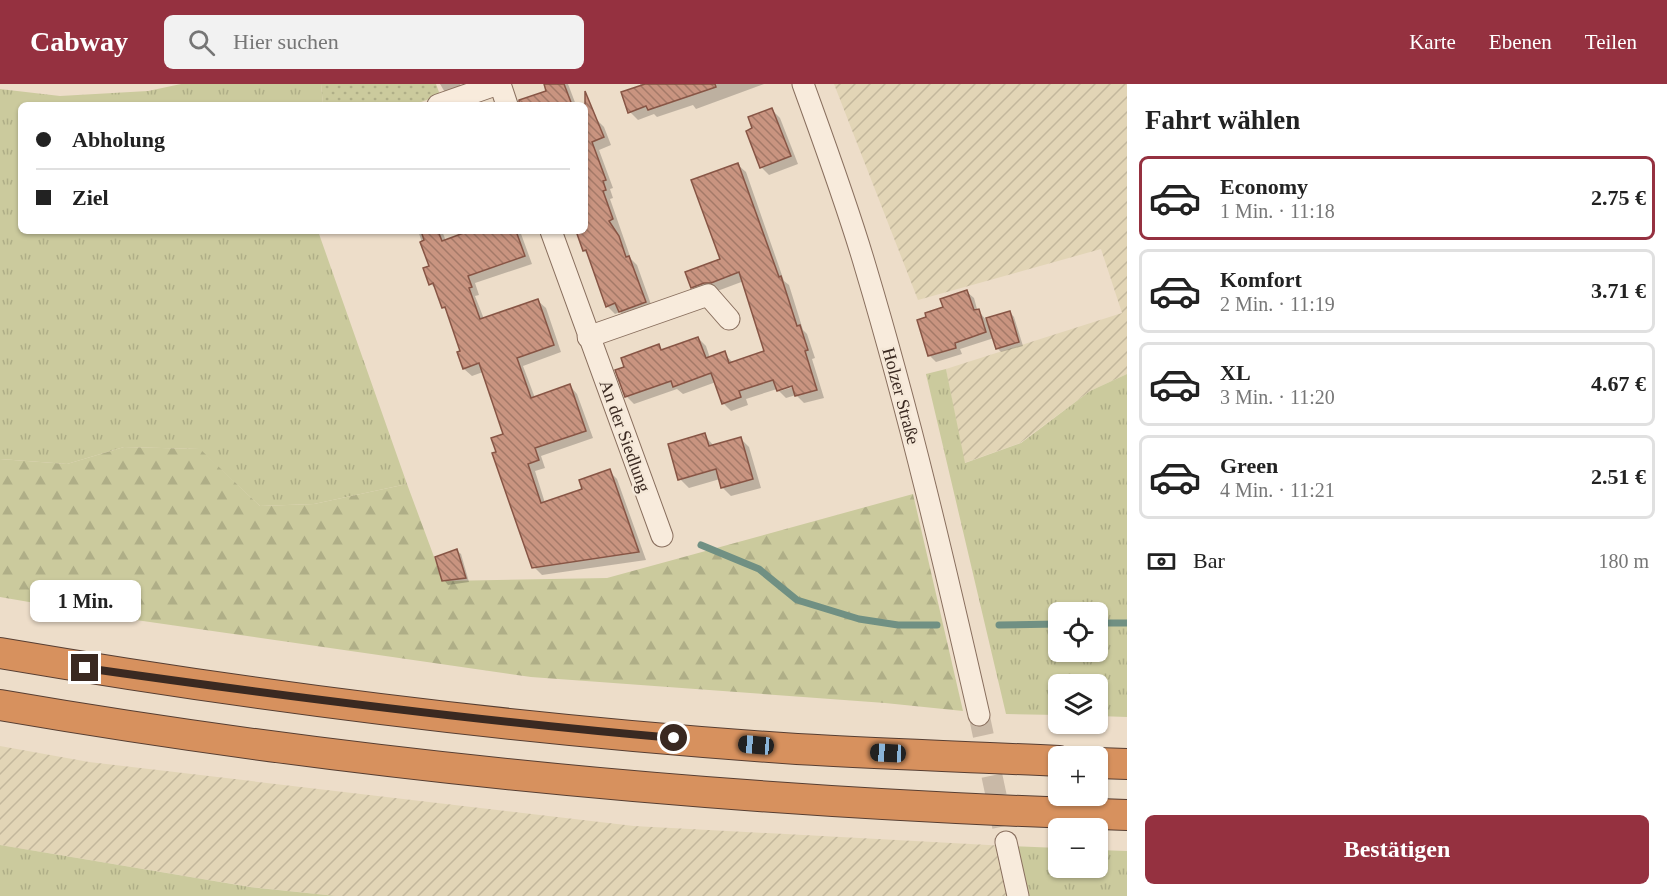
<!DOCTYPE html>
<html lang="de">
<head>
<meta charset="utf-8">
<style>
	:root { --surface:#fff; --page:#f2f2f2; --text:#222; --muted:#767676; --line:#e0e0e0; --accent:#953140 }
	body { margin:0; font-family:Georgia,serif; background:var(--page); color:var(--text); height:100vh; display:flex; flex-direction:column; font-size:22px; white-space:nowrap }
	* { box-sizing:border-box; margin:0 }
	p { font-size:20px; color:var(--muted) }
	.icon { flex:none; width:33px; height:33px; fill:none; stroke:currentColor; stroke-width:2; stroke-linecap:round; stroke-linejoin:round }
	.map { position:relative; flex:1; overflow:hidden }
	.sheet { display:flex; flex-direction:column; background:var(--surface); width:540px }
	.sheet>* { flex:none }
	.banner { position:absolute; left:18px; top:18px; width:570px; height:132px; border-radius:9px; box-shadow:0 2px 4px #0004; display:grid; align-content:center; height:132px; padding:0 18px; background:var(--surface) }
	.controls { position:absolute; left:1048px; top:518px; display:grid; gap:12px }
	.controls a { display:grid; place-items:center; width:60px; height:60px; border-radius:9px; background:var(--surface); box-shadow:0 2px 4px #0004; font-size:30px }
	.end { position:absolute; width:27px; height:27px; margin:-14px; border:8px solid #3a2921; background:#fff; box-shadow:0 0 0 3px #fff }
	.from { border-radius:50% }
	.bubble { position:absolute; height:42px; border-radius:9px; background:var(--surface); box-shadow:0 2px 4px #0004; font-size:20px; font-weight:700; line-height:42px; text-align:center }
	.car { position:absolute; width:18px; height:36px; margin:-18px -9px; border-radius:8px; box-shadow:0 0 4px 2px #0007; background:linear-gradient(#222 24%,#8ab4d8 0 40%,#222 0 76%,#8ab4d8 0 86%,#222 0) }
	.banner b { display:flex; align-items:center; gap:21px; height:57px; font-size:22px }
	.banner b+b { border-top:2px solid var(--line) }
	.banner i { width:15px; height:15px; background:var(--text) }
	ul { padding:0; list-style:none }
	li { display:flex; align-items:center; gap:18px; height:84px; margin:0 12px 9px; padding:0 6px; border:3px solid var(--line); border-radius:9px }
	li div { flex:1 }
	li b { display:block; font-size:22px }
	li em { font-style:normal; font-weight:700 }
	li.on { border-color:var(--accent) }
	li>.icon { width:54px; height:54px; stroke-width:1.5 }
	h2 { padding:0 18px; font-size:27px; line-height:72px }
	.pay { display:flex; align-items:center; gap:15px; height:66px; padding:0 18px; font-size:22px }
	.pay p { margin-inline-start:auto }
	.button { display:flex; gap:12px; margin-top:auto; padding:12px 18px }
	.button a { flex:1; height:69px; border-radius:9px; background:var(--accent); color:#fff; font-size:24px; font-weight:700; line-height:69px; text-align:center }
	header { display:flex; align-items:center; gap:36px; box-sizing:border-box; height:84px; padding:0 30px; background:var(--accent); color:#fff }
	header strong { font-size:28px }
	nav { display:flex; gap:33px; margin-inline-start:auto; font-size:21px }
	.search { width:420px; height:54px; background:var(--page); display:flex; align-items:center; gap:15px; box-sizing:border-box; padding:0 21px; border-radius:9px; color:var(--muted); font-size:22px }
	main { display:flex; flex:1; min-height:0 }
	.map>svg:first-child { display:block }
	.farmland { fill:url(#farmland-furrows) }
	.grass { fill:url(#grass-tufts); fill-rule:evenodd }
	.forest { fill:url(#forest-firs) }
	.park { fill:url(#park-dots) }
	.shadow { fill:#0003; fill-rule:evenodd }
	.lines { fill:none; stroke-linecap:round; stroke-linejoin:round }
	.stream { stroke:#709083; stroke-width:7 }
	.building { fill:url(#building-back-hatch); stroke:#875545; stroke-width:1.5 }
	.minor-tunnel { stroke:#c9b9a7; stroke-width:21; stroke-dasharray:21 10; stroke-linecap:butt }
	.minor-casing { stroke:#896f5e; stroke-width:23 }
	.highway-casing { stroke:#573e32; stroke-width:32 }
	.minor { stroke:#f8ebdc; stroke-width:21 }
	.highway { stroke:#d7915e; stroke-width:30 }
	.route { stroke:#3a2921; stroke-width:8 }
	.labels { text-anchor:middle; dominant-baseline:central; stroke-width:5; stroke-linejoin:round; paint-order:stroke }
	.street-label { font-size:18px; fill:#3a2921; stroke:#f5e8d8 }
</style>
</head>
<body>
<header>
<strong>Cabway</strong>
<div class="search"><svg class="icon" aria-label="search" viewBox="0 0 24 24"><circle cx="10" cy="10" r="6"/><path d="M15 15l6 6"/></svg>Hier suchen</div>
<nav><a>Karte</a><a>Ebenen</a><a>Teilen</a></nav>
</header>
<main>
<div class="map">
<svg width="1127" height="812" viewBox="0 0 1127 812">
	<defs>
		<pattern id="farmland-furrows" width="10" height="10" patternUnits="userSpaceOnUse" patternTransform="scale(1.5)"><rect width="10" height="10" fill="#e2d5b6"/><path d="M-1 1l2-2M0 10L10 0M9 11l2-2" fill="none" stroke="#c3b79c"/></pattern>
		<pattern id="grass-tufts" width="24" height="20" patternUnits="userSpaceOnUse" patternTransform="scale(1.5)"><rect width="24" height="20" fill="#cbca9d"/><path d="M3 7l-1-3M5 7V3M7 7l1-3M15 17l-1-3M17 17v-4M19 17l1-3" fill="none" stroke="#afae87"/></pattern>
		<pattern id="forest-firs" width="22" height="20" patternUnits="userSpaceOnUse" patternTransform="scale(1.5)"><rect width="22" height="20" fill="#cbca9d"/><path d="M5 1l3.5 6h-7zM16 11l3.5 6h-7z" fill="#afae87"/></pattern>
		<pattern id="park-dots" width="8" height="8" patternUnits="userSpaceOnUse" patternTransform="scale(1.5)"><rect width="8" height="8" fill="#cbca9d"/><path d="M2 2h.1M6 6h.1" fill="none" stroke="#afae87" stroke-width="1.8" stroke-linecap="round"/></pattern>
		<pattern id="building-back-hatch" width="6" height="6" patternUnits="userSpaceOnUse" patternTransform="scale(1.5)"><rect width="6" height="6" fill="#c99480"/><path d="M-1 5l2 2M0 0l6 6M5-1l2 2" fill="none" stroke="#a47968"/></pattern>
	</defs>
	<rect width="100%" height="100%" fill="#edddc9"/>
	<g class="farmland">
		<path d="M834 0H1127V290L1090 307 1020 359 964 379 946 285 1122 229 1101 165 918 216Z"/>
		<path d="M0 662 89 678 634 742 1007 762 1018 812H336L251 803 0 761Z"/>
	</g>
	<g class="grass">
		<path d="M181 0H321L323 21H21V147H318L407 400 314 420 260 422 199 365 124 363 67 380 0 375V5L60 12 148 7Z"/>
		<path d="M946 285 965 379 1021 359 1090 307 1127 290V633L1098 632V600H1059V631L1006 630 926 290ZM1059 528H1098V567H1059Z"/>
		<path d="M0 761 250 803 336 812H0Z"/>
		<path d="M1007 762 1059 764V783H1098V766L1127 767V812H1018Z"/>
	</g>
	<path class="forest" d="M124 363 200 365 260 422 314 420 407 400 443 497 607 494 913 410 963 627 885 619 531 593 122 534 0 513V375L67 380Z"/>
	<path class="park" d="M321 0H436L440 11 413 21H323Z"/>
	<g class="shadow">
		<path d="M440 0H460L462 4 446 10Z"/>
		<path d="M545 0H568L576 21H532L548 8Z"/>
		<path d="M640 0H764L696 25 693 21 657 33 654 30 638 36 630 28 641 3Z"/>
		<path d="M772 26 780 34 798 80 769 91 761 83 754 45Z"/>
		<path d="M596 35 604 43 611 61 599 66 613 104 610 105 613 114 610 115 631 175 637 181 653 226 628 235 620 228 615 230 607 222 590 172 584 167 577 147H585V39Z"/>
		<path d="M738 81 746 88 784 197 789 201 803 246 807 250 815 274 812 275 824 314 804 319 796 311 786 314 777 305 746 315 748 321 731 327 723 319 716 298 683 310 677 305 634 320 626 312V284L658 262 664 267 698 254 706 262 710 274 724 269 733 279 766 268 744 197 720 206H712L700 211 692 203 722 176ZM799 298 800 301 780 307V304Z"/>
		<path d="M418 147H442L446 157 473 147H520L532 180 475 199 479 211 475 212 484 235 538 217 546 224 561 268 523 282 535 314 570 302 577 310 593 354 541 372 545 384 535 387 545 419 584 406 609 387 617 395 646 476 542 491 534 483 498 369 505 351 483 288 472 292 464 285 459 269 462 268 449 229 443 223 437 206 431 200V183Z"/>
		<path d="M967 208 974 214 977 225 986 236 1010 228 1014 233 1023 262 1001 268 997 264 994 254 960 265 962 270 936 278 930 272 919 237 945 224Z"/>
		<path d="M704 351 714 362 740 354 749 363 761 404 731 412 722 403 720 395 689 404 680 395Z"/>
		<path d="M456 466 461 470 469 498 448 501 444 496Z"/>
	</g>
	<g class="lines">
		<g class="stream">
			<path d="M701 461 759 485 797 516 859 535 898 541H937"/>
			<path d="M1098 539H1127"/>
			<path d="M999 541 1059 540"/>
		</g>
	</g>
	<g class="building">
		<path d="M544 0H564L572 21H519V16L546 7Z"/>
		<path d="M645 0H715L716 3 648 26 646 22 628 29 621 8Z"/>
		<path d="M585 7 604 53 592 58 606 96 603 97 606 106 603 107 613 135 609 137 619 152 626 173 629 172 646 218 619 228 615 219 606 223 586 166 583 167 576 147H585Z"/>
		<path d="M772 24 791 72 760 84 746 47 752 44 748 33Z"/>
		<path d="M738 79 779 193 781 192 797 242 800 241 808 266 805 267 817 306 795 312 792 302 777 307 773 296 739 307 741 313 722 320 711 289 673 303 671 297 625 313 615 286 624 283 621 274 659 260 661 266 698 253 706 274 725 267 729 279 764 267 739 188 711 199H704L691 204 685 188 720 175 691 96Z"/>
		<path d="M421 147H438L442 157 469 147H516L525 172 468 192 472 203 469 204 480 235 538 215 554 261 517 274 531 314 570 300 586 347 535 364 539 376 528 380 541 419 582 405 579 396 610 385 639 468 532 484 492 369 496 368 491 354 503 350 479 279 463 285 457 268 460 267 445 223 442 224 433 199 429 201 423 184 429 182 420 158 424 156Z"/>
		<path d="M967 206 974 226 979 225 986 248 955 259 956 264 928 272 917 236 926 233 925 229 943 223 940 215Z"/>
		<path d="M1010 227 1019 258 996 265 986 234Z"/>
		<path d="M705 349 709 362 741 353 753 395 721 404 716 385 678 396 668 360Z"/>
		<path d="M457 465 466 494 442 497 435 473Z"/>
	</g>
	<g class="lines">
		<path class="minor-tunnel" d="M979 631 1006 758"/>
		<defs>
			<g id="minor">
				<path d="M500 0 507 21"/>
				<path d="M803 0C825 61 848 123 866 185 910 332 945 482 979 631"/>
				<path d="M438 21 498 0"/>
				<path d="M551 147 662 452"/>
				<path d="M588 253 708 211 729 235"/>
				<path d="M1006 758 1018 812"/>
			</g>
			<g id="highway">
				<path d="M0 569C264 614 530 647 797 665 884 670 972 673 1059 677"/>
				<path d="M0 621C372 685 750 719 1127 731"/>
				<path d="M1098 679 1127 680"/>
			</g>
		</defs>
		<use href="#minor" class="minor-casing"/>
		<use href="#highway" class="highway-casing"/>
		<use href="#minor" class="minor"/>
		<use href="#highway" class="highway"/>
	</g>
	<g class="lines">
		<path class="route" d="M85 584C281 612 477 637 674 654"/>
	</g>
	<g class="labels">
		<g class="street-label">
			<text transform="translate(901 312) rotate(75)">Holzer Straße</text>
			<text transform="translate(625 352) rotate(70)">An der Siedlung</text>
		</g>
	</g>
</svg>
<div class="controls">
<a><svg class="icon" aria-label="locate" viewBox="0 0 24 24"><circle cx="12" cy="12" r="6"/><path d="M12 2v4M12 18v4M2 12h4M18 12h4"/></svg></a>
<a><svg class="icon" aria-label="layers" viewBox="0 0 24 24"><path d="M12 4l9 5-9 5-9-5zM3 14l9 5 9-5"/></svg></a>
<a>+</a>
<a>−</a>
</div>
<i class="end from" style="left:674px;top:654px"></i>
<i class="end" style="left:85px;top:584px"></i>
<div class="bubble" style="left:30px;top:496px;width:111px">1 Min.</div>
<i class="car" style="left:756px;top:661px;rotate:275deg"></i>
<i class="car" style="left:888px;top:669px;rotate:273deg"></i>
<div class="banner">
<b><i class="from"></i>Abholung</b>
<b><i></i>Ziel</b>
</div>
</div>
<section class="sheet">
<h2>Fahrt wählen</h2>
<ul>
<li class="on"><svg class="icon" aria-label="car" viewBox="0 0 24 24"><path d="M5 17H2v-5l4-1 3-4h7l3 4 3 1v5h-3M9 17h6M6 11h13"/><circle cx="7" cy="17" r="2"/><circle cx="17" cy="17" r="2"/></svg><div><b>Economy</b><p>1 Min. · 11:18</p></div><em>2.75 €</em></li>
<li><svg class="icon" aria-label="car" viewBox="0 0 24 24"><path d="M5 17H2v-5l4-1 3-4h7l3 4 3 1v5h-3M9 17h6M6 11h13"/><circle cx="7" cy="17" r="2"/><circle cx="17" cy="17" r="2"/></svg><div><b>Komfort</b><p>2 Min. · 11:19</p></div><em>3.71 €</em></li>
<li><svg class="icon" aria-label="car" viewBox="0 0 24 24"><path d="M5 17H2v-5l4-1 3-4h7l3 4 3 1v5h-3M9 17h6M6 11h13"/><circle cx="7" cy="17" r="2"/><circle cx="17" cy="17" r="2"/></svg><div><b>XL</b><p>3 Min. · 11:20</p></div><em>4.67 €</em></li>
<li><svg class="icon" aria-label="car" viewBox="0 0 24 24"><path d="M5 17H2v-5l4-1 3-4h7l3 4 3 1v5h-3M9 17h6M6 11h13"/><circle cx="7" cy="17" r="2"/><circle cx="17" cy="17" r="2"/></svg><div><b>Green</b><p>4 Min. · 11:21</p></div><em>2.51 €</em></li>
</ul>
<div class="pay"><svg class="icon" aria-label="cash" viewBox="0 0 24 24"><path d="M3 7h18v10H3z"/><circle cx="12" cy="12" r="2"/></svg>Bar<p>180 m</p></div>
<div class="button"><a>Bestätigen</a></div>
</section>
</main>
</body>
</html>
